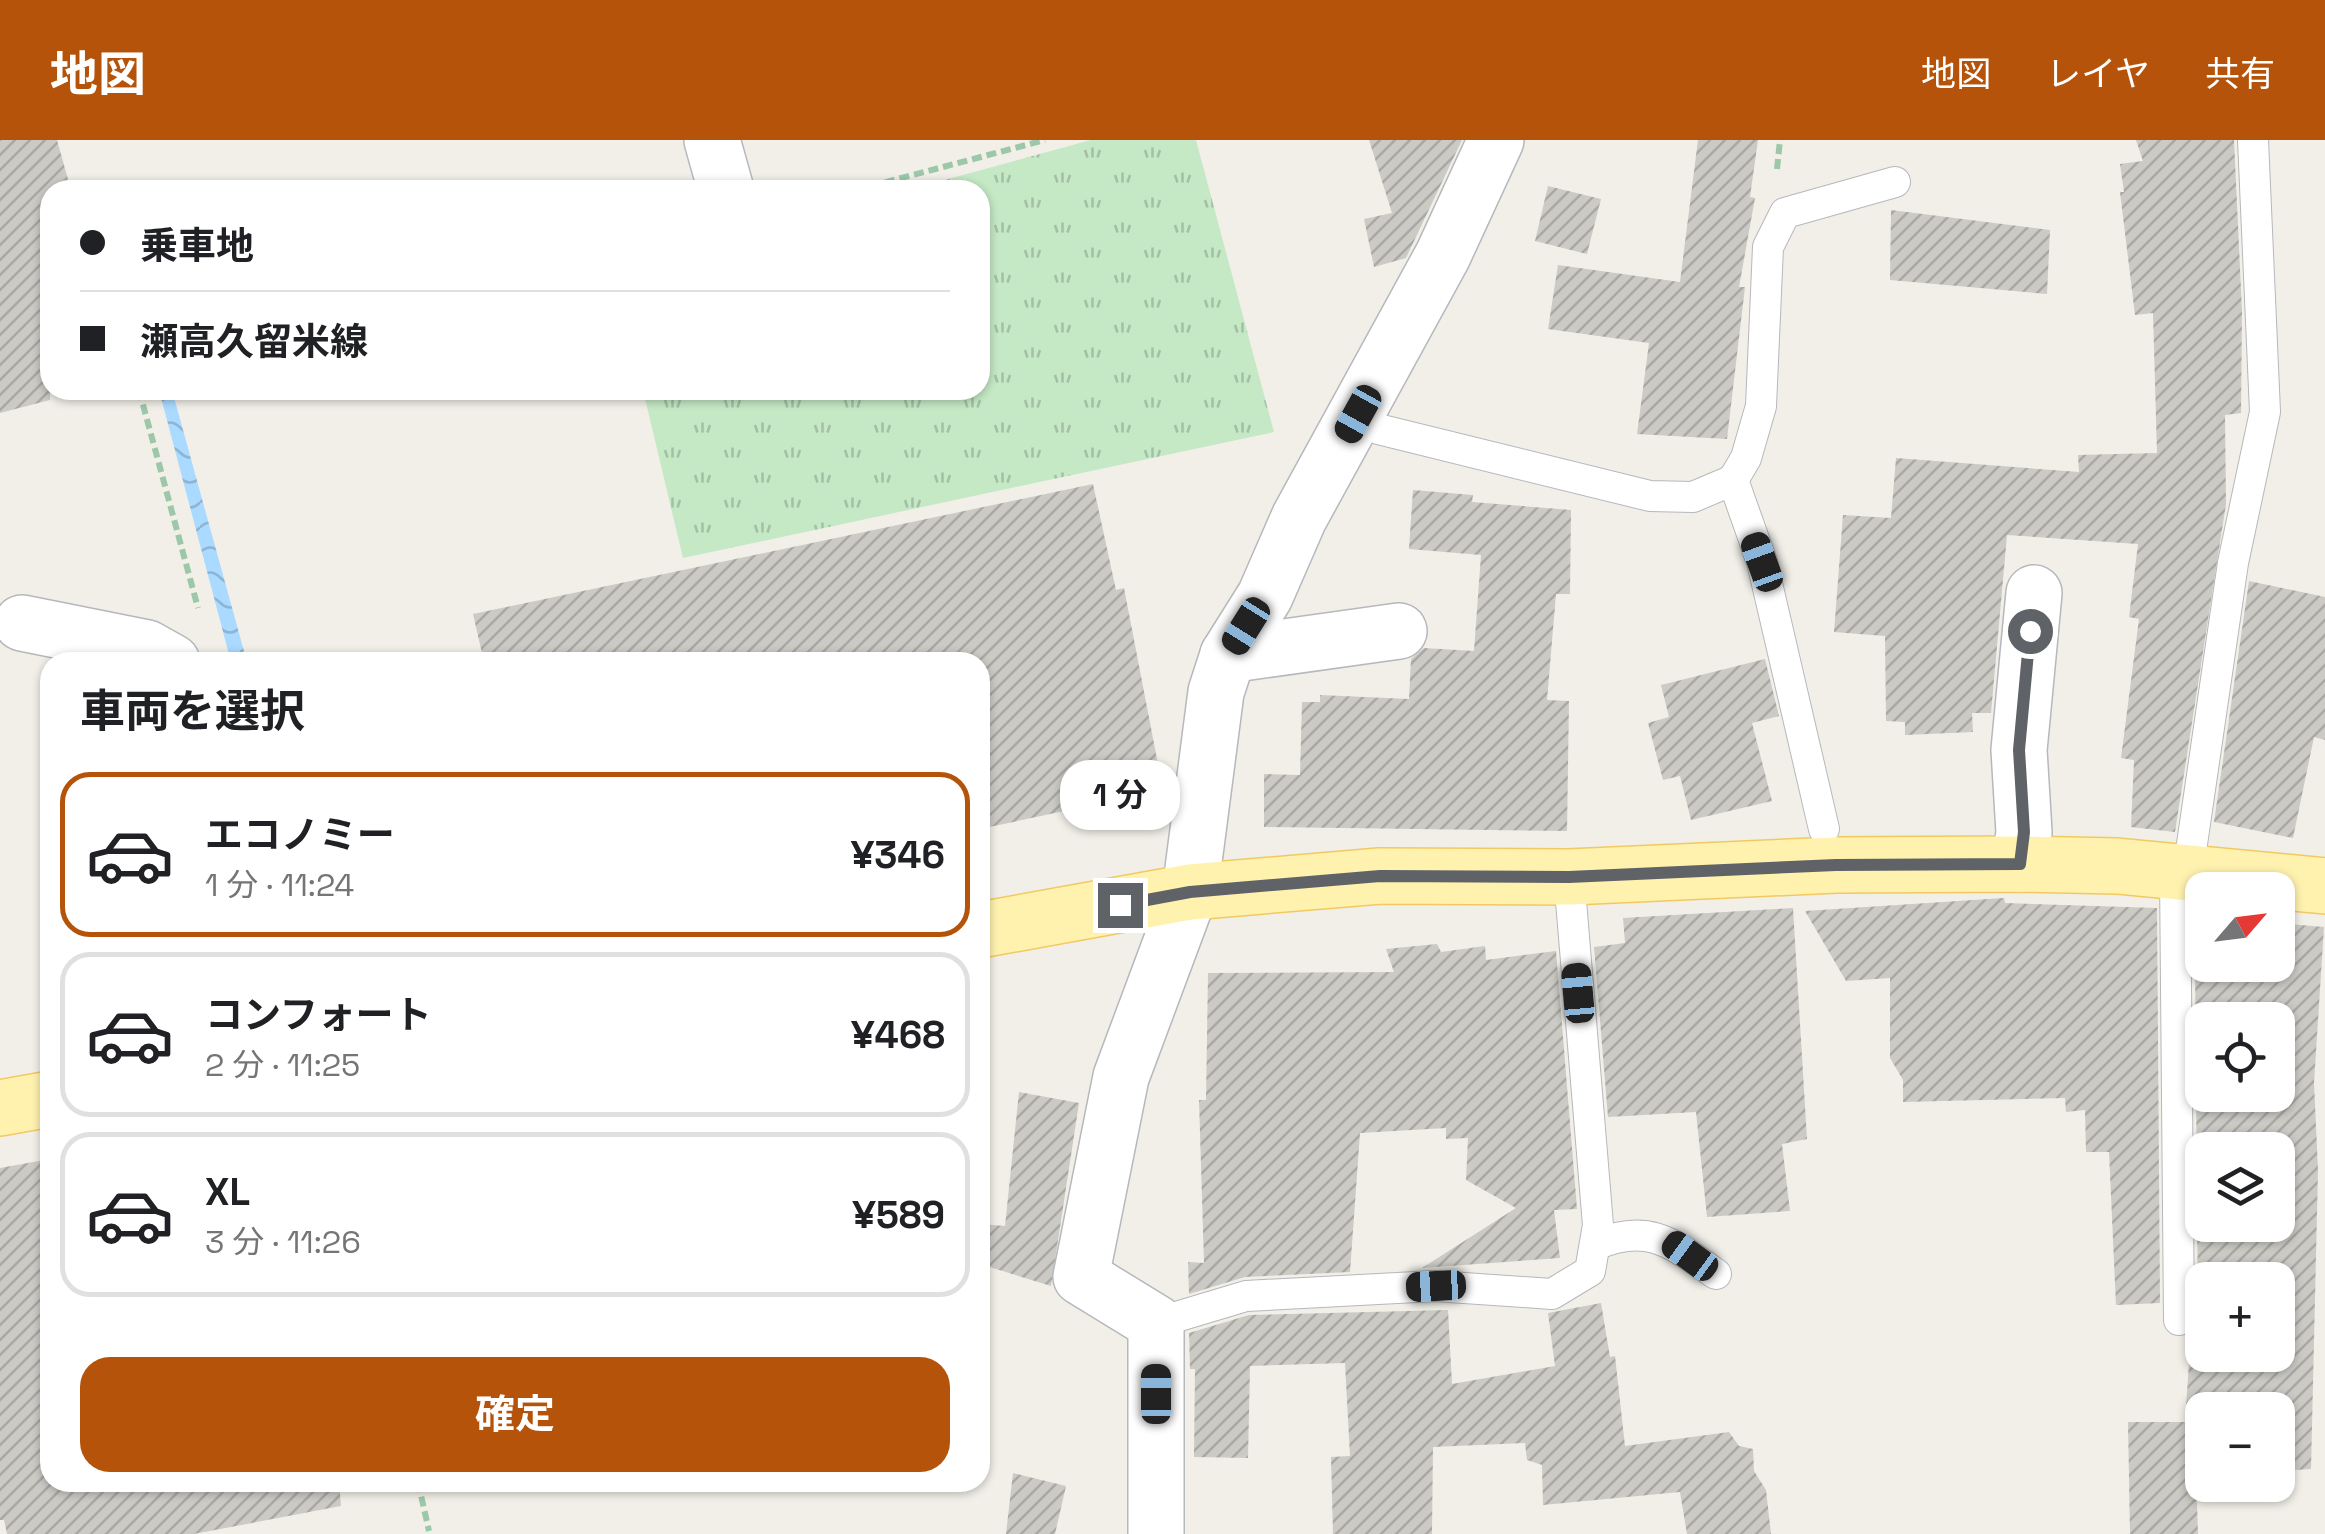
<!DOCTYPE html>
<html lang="ja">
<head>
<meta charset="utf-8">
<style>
	:root { --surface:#fff; --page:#f2f2f2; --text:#202124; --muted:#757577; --line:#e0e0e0; --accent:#b45309 }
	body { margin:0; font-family:"Space Grotesk","Noto Sans JP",sans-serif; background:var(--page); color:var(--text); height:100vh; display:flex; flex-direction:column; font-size:38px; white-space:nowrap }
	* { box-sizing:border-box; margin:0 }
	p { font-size:32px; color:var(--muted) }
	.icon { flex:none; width:55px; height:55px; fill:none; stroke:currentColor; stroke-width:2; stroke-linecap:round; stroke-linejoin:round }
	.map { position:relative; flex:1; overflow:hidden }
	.panel { position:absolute; left:40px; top:512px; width:950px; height:840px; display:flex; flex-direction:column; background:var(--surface); border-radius:30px; box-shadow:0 2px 8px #0004 }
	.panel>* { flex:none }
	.banner { position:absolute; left:40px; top:40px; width:950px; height:220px; border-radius:30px; box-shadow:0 2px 8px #0004; display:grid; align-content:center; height:220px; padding:0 40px; background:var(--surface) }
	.needle { width:65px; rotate:62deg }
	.tools { position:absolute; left:2185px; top:732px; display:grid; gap:20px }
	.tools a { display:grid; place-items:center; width:110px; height:110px; border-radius:20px; background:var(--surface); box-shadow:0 2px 8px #0004; font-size:50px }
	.end { position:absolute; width:45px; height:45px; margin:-22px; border:12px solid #5f6368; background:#fff; box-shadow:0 0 0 5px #fff }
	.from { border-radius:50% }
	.bubble { position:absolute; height:70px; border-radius:30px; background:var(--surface); box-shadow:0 2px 8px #0004; font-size:32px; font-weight:700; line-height:70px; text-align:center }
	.car { position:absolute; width:30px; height:60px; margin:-30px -15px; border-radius:12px; box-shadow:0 0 8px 2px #0007; background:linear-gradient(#222 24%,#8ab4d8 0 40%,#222 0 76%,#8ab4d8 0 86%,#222 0) }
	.banner b { display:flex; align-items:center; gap:35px; height:95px; font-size:38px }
	.banner b+b { border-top:2px solid var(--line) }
	.banner i { width:25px; height:25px; background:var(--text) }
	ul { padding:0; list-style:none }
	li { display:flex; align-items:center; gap:30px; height:165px; margin:0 20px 15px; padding:0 20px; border:5px solid var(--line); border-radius:30px }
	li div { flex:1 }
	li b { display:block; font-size:38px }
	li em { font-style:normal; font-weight:700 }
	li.selected { border-color:var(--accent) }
	li>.icon { width:90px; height:90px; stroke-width:1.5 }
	h2 { padding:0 40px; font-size:45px; line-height:120px }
	.button { display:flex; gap:20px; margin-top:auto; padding:20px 40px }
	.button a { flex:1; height:115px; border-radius:30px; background:var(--accent); color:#fff; font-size:40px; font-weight:700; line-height:115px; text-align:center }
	header { display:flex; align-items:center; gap:60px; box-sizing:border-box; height:140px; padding:0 50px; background:var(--accent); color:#fff }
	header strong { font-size:48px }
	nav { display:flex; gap:55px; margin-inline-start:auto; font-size:35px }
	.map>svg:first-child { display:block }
	.grass { fill:url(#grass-tufts) }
	.water { fill:url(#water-waves) }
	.building { fill:url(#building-hatch); fill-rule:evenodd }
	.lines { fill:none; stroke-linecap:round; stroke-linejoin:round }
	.lane-casing { stroke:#b5b8bc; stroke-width:32 }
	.street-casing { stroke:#b5b8bc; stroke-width:58 }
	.primary-casing { stroke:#f2c960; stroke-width:58 }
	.path { stroke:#9cc7a9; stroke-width:6; stroke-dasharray:10 5; stroke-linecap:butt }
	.lane { stroke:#fff; stroke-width:30 }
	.street { stroke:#fff; stroke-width:55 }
	.primary { stroke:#fff2af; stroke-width:55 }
	.route { stroke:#5f6368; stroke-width:12 }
</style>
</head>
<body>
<header>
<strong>地図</strong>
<nav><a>地図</a><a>レイヤ</a><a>共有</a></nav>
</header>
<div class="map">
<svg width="2325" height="1394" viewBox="0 0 2325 1394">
	<defs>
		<pattern id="grass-tufts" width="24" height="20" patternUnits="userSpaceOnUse" patternTransform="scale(2.5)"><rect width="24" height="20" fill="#c5e8c5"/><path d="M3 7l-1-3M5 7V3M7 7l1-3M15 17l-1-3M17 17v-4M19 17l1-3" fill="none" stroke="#a3c0a4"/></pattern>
		<pattern id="water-waves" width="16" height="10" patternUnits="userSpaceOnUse" patternTransform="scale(2.5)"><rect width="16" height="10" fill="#aadaff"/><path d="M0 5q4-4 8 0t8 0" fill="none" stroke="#8eb4d2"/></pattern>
		<pattern id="building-hatch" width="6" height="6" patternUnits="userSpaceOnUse" patternTransform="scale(2.5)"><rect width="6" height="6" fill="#cccac5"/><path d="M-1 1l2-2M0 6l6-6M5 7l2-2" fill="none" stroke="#a9a8a4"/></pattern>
	</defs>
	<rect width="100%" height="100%" fill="#f1efe8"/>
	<path class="grass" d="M1091 0H1196L1274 292 683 418 643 250H980V50H908Z"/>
	<path class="water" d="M159 250H172L247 522H231Z"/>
	<g class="building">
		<path d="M0 0H57L71 50H50V260L0 273Z"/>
		<path d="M1369 0H1462L1406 118 1374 127 1364 79 1392 73Z"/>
		<path d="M1698 0H1758L1750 57 1755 58 1739 147H1745L1727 299 1637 294 1649 203 1548 189 1558 125 1680 142Z"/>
		<path d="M2136 0H2234L2242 171 2241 273 2225 275 2226 364 2175 692 2131 687 2134 620 2121 618 2139 479 2129 477 2138 404 2007 395 1991 573H1972L1973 592 1905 595V582L1886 581 1885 496 1834 492 1843 375 1891 378 1896 318 2079 332 2078 315 2157 313 2153 173 2135 175 2120 52H2124L2120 24 2143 21Z"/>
		<path d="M1548 46 1601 59 1587 114 1535 101Z"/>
		<path d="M1891 70 2050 90 2047 154 1890 140Z"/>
		<path d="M1093 344 1116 450 1124 448 1163 650 980 689V522H484L473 474Z"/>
		<path d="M1413 350 1473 355 1472 362 1571 370 1570 454H1556L1547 560 1569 561 1567 691 1264 687V634L1300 635 1302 562H1320V555L1409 559 1411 519 1424 508 1474 511 1481 415 1409 409Z"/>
		<path d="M2249 441 2325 457V600L2314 597 2293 698 2214 682Z"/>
		<path d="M1765 519 1779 576 1752 583 1772 661 1691 680 1680 636 1663 640 1648 583 1669 577 1661 545Z"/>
		<path d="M2004 758 2005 763 2157 768 2160 1163 2116 1165 2109 1012H2086L2085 970 2066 972 2065 958 1903 962V940L1890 918V838L1846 841 1805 771Z"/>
		<path d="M1793 768 1807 999 1782 1004 1790 1071 1707 1077 1696 972 1608 977 1594 807 1625 803 1623 778Z"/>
		<path d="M2278 783 2324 787 2314 943 2318 1030 2311 1329 2278 1331V1270H2202V1333L2196 1334 2198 1394H2130L2128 1282H2185L2191 1193 2198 1180 2195 824 2278 831ZM2202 880H2278V955H2202ZM2202 1010H2278V1085H2202ZM2202 1140H2278V1215H2202Z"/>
		<path d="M1437 804 1441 812 1485 806 1486 820 1556 811 1577 1069 1554 1070 1560 1118 1422 1128 1516 1068 1466 1040 1468 998 1446 999V988L1360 993 1350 1132 1245 1137 1189 1154 1188 1122 1204 1123 1199 960H1206L1208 833 1394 832 1386 809Z"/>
		<path d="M1019 952 1079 963 1051 1146 980 1124V1084L1005 1086Z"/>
		<path d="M50 1019V1342H339L341 1366 194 1394H7L4 1380H0V1028Z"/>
		<path d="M1601 1163 1610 1217 1615 1216 1625 1306 1729 1292 1739 1306 1753 1309 1754 1331 1766 1350 1771 1394H1687L1680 1352 1543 1365 1542 1325 1527 1320 1525 1303 1433 1307 1432 1394H1333L1331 1317 1350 1316 1345 1223 1250 1226 1248 1318 1194 1317 1195 1229H1190L1189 1193 1249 1175 1448 1170 1452 1244 1555 1226 1548 1173Z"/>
		<path d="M1013 1333 1066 1346 1055 1394H1006Z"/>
	</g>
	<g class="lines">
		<defs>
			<g id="lane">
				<path d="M1358 275 1378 289 1650 356 1693 357 1733 340 1762 422 1824 689"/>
				<path d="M1733 340 1746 318 1761 266 1768 107 1785 73 1895 42"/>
				<path d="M2192 704 2233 423 2265 272 2253 0"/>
				<path d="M2175 733 2179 1180"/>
				<path d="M1595 1105C1649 1082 1672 1103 1716 1134"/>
				<path d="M1156 1183 1246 1156 1435 1146 1552 1154 1590 1131 1598 1085 1569 737"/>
			</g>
			<g id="street">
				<path d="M712 0 726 50"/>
				<path d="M22 483 147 508 172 522"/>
				<path d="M1228 515 1399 491"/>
				<path d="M2020 724 2024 692 2019 610 2034 453"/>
				<path d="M1156 1394V1183L1081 1137 1121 937 1190 752 1216 552 1228 515 1265 456 1299 378 1443 115 1496 0"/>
			</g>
			<g id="primary">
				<path d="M980 790 1190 752 1380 736 1569 737 1836 725 2020 724 2117 726 2325 746"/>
				<path d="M0 968 50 959"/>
			</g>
		</defs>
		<use href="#lane" class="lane-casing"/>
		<use href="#street" class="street-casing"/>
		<use href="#primary" class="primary-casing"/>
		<g class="path">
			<path d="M1777 29 1780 0"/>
			<path d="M856 50 1045 0"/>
			<path d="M139 250 198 468"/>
			<path d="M418 1342 429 1391"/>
		</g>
		<use href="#lane" class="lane"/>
		<use href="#street" class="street"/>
		<use href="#primary" class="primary"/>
	</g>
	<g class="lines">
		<path class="route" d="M1120 765 1190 752 1380 736 1569 737 1836 725 2020 724 2024 692 2019 610 2030 491"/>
	</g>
</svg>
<div class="tools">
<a><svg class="needle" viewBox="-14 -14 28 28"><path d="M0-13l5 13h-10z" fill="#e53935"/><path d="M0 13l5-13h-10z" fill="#757577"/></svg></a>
<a><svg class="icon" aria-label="locate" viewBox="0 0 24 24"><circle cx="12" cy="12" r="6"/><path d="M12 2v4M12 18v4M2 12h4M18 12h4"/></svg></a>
<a><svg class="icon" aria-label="layers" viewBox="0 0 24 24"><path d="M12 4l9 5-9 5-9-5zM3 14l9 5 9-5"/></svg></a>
<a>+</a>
<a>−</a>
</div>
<i class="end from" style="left:2030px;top:491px"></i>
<i class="end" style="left:1120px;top:765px"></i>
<div class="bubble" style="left:1060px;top:620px;width:120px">1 分</div>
<i class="car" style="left:1358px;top:274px;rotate:209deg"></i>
<i class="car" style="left:1762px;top:422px;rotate:340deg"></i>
<i class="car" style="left:1246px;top:486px;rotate:212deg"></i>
<i class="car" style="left:1578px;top:853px;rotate:355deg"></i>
<i class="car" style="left:1690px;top:1116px;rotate:306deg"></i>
<i class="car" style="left:1436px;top:1146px;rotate:267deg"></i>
<i class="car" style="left:1156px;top:1254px;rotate:0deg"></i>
<div class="banner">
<b><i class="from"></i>乗車地</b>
<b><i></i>瀬高久留米線</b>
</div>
<section class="panel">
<h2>車両を選択</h2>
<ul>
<li class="selected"><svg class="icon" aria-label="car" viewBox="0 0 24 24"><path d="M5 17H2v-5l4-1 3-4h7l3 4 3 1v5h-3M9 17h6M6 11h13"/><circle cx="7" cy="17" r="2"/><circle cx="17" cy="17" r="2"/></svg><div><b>エコノミー</b><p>1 分 · 11:24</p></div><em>¥346</em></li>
<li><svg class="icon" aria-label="car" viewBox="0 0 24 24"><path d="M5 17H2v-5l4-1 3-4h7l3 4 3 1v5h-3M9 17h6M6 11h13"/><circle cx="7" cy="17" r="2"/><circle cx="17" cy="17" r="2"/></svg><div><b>コンフォート</b><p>2 分 · 11:25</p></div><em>¥468</em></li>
<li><svg class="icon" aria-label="car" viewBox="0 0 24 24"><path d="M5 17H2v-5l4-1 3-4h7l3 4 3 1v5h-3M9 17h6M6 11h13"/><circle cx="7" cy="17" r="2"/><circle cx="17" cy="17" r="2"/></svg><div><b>XL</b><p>3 分 · 11:26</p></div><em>¥589</em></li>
</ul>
<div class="button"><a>確定</a></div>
</section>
</div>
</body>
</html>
